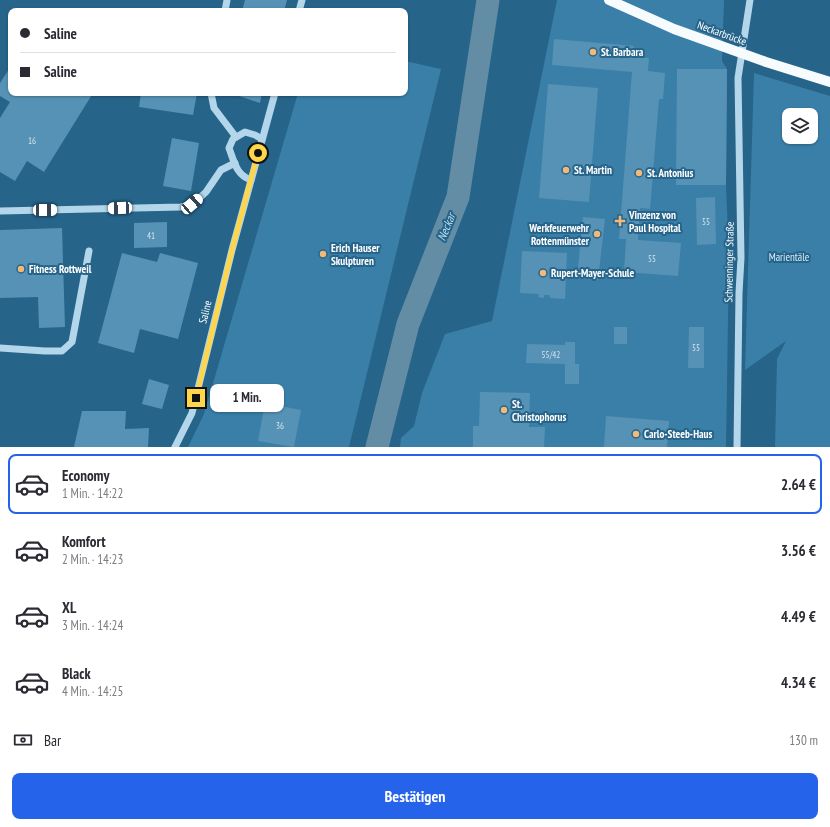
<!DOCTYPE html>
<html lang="de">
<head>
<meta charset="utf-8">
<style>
	:root { --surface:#fff; --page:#f7f7f7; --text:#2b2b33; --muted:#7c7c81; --line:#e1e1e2; --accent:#2563eb }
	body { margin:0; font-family:"PT Sans Narrow",sans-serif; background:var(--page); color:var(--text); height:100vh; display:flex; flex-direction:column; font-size:15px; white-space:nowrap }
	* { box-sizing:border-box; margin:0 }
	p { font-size:13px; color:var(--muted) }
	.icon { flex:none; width:22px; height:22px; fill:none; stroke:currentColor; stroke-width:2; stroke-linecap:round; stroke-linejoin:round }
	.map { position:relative; height:447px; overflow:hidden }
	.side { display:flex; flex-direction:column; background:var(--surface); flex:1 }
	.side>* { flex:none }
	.hud { position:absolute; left:8px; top:8px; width:400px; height:88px; border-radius:8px; box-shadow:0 1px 3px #0004; display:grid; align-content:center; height:88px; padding:0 12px; background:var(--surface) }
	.fabs { position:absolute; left:782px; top:108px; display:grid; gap:8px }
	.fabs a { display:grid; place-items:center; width:36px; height:36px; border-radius:8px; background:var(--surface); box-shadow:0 1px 3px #0004; font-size:20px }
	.end { position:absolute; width:18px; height:18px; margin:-9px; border:5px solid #ffd54a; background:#111; box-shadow:0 0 0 2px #111 }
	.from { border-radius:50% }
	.bubble { position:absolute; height:28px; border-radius:8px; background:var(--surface); box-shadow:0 1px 3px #0004; font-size:13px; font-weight:600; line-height:28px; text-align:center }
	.car { position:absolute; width:12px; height:24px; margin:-12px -6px; border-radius:5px; box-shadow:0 0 3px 1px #0007; background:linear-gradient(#fff 24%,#345 0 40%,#fff 0 76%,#345 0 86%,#fff 0) }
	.hud b { display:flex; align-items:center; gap:14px; height:38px; font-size:15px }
	.hud b+b { border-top:1px solid var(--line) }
	.hud i { width:10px; height:10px; background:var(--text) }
	ul { padding:7px 0 0; list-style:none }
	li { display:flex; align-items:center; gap:12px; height:60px; margin:0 8px 6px; padding:0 4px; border:2px solid transparent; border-radius:8px }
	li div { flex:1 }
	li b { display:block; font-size:15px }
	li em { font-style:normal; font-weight:600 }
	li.on { border-color:var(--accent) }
	li>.icon { width:36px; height:36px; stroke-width:1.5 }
	.pay { display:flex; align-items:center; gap:10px; height:44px; padding:0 12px; font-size:15px }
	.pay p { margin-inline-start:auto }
	.action { display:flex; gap:8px; margin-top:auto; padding:8px 12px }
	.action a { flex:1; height:46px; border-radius:8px; background:var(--accent); color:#fff; font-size:16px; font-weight:600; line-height:46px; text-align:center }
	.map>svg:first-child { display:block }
	.green { fill:#3a7fa7; fill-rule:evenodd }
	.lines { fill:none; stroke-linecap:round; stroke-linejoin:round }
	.river { stroke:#638ca5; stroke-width:23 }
	.building { fill:#5692b5 }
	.minor { stroke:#b3d6ea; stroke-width:7 }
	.major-bridge { stroke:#f6fbfe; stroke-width:10 }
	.route { stroke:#ffd54a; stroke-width:5 }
	.poi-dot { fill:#f3b978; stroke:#26648a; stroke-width:1.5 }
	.labels { text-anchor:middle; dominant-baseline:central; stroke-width:4; stroke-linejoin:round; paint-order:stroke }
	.number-label { font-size:9px; fill:#d5e4ec }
	.street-label { font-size:11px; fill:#fff; stroke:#26648a }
	.poi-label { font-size:11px; font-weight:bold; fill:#fff; stroke:#26648a; text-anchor:start }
	.park-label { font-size:11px; fill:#d7ecf7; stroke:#26648a }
	.water-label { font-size:12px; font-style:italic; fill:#bfdff1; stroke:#26648a }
</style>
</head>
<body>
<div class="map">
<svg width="830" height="447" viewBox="0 0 830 447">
	<rect width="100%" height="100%" fill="#26648a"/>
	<g class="green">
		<path d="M557 0H724L722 61 727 69 726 185 729 257 726 447H400L401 438 414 426 422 393 445 334 492 321Z"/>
		<path d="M405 61 441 69 349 447H188L204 414 298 93H405Z"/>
		<path d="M754 73 830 96V447H775L777 359 786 341 745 370ZM789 115H811V137H789Z"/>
	</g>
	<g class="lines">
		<path class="river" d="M377 447 408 324 458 197 488 0"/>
	</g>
	<g class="building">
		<path d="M245 0H287L284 11H242Z"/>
		<path d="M554 39 634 46 633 57 649 58 648 71 665 73 663 99H659L650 209 640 208 638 240 681 243 678 276 624 272 626 239H619L632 72 552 65Z"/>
		<path d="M11 66V93H93L44 172 27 161 15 181 0 172V118L10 102 0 96V83Z"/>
		<path d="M677 69H727L726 185H676Z"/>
		<path d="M548 84 598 88 589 202 539 198Z"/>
		<path d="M141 93H197L193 115 139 107Z"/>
		<path d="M230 93H262L260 103Z"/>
		<path d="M172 138 199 143 191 191 163 186Z"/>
		<path d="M715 197 716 244 697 245 696 198Z"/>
		<path d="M583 217 605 219 598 280 577 278Z"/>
		<path d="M167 222V247L134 248V223Z"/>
		<path d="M62 228 65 327 39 328 38 297 0 298V230Z"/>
		<path d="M522 251 567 253 565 299 550 298V295H544V298L538 297 539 294 520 293Z"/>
		<path d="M122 253 157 262 160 253 198 263 178 339 140 329 134 353 98 343Z"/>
		<rect x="614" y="327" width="13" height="17"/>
		<path d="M689 327H704V368H688Z"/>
		<path d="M565 342H575V364H579V384H565V364L526 363 527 344 565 345Z"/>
		<path d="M149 379 169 385 162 409 142 404Z"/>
		<path d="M480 392 530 393 529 427H545L544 447H473V426H479Z"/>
		<path d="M265 403 301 410 294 447 258 441Z"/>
		<path d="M82 411H126L125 429 149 428 148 447H74Z"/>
		<path d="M606 416 669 421 667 447H604Z"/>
	</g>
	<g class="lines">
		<g class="minor">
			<path d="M225 11 227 0"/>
			<path d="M299 11 302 0"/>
			<path d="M211 93 214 108 236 137"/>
			<path d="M251 180C236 175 234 161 229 148L233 139 245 132 255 135 262 139"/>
			<path d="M0 211 181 207 193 204 206 192 221 170 235 163"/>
			<path d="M0 348 45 351H62L72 342 89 251"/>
			<path d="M175 447 192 413 232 250 275 93"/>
			<path d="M737 447 739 293 741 258 738 78 750 0"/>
		</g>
		<path class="major-bridge" d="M609 0 674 29 766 62 830 82"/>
	</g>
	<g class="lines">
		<path class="route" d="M196 398 232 250 258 153"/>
	</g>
	<g class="poi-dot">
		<circle cx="593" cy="52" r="4"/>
		<circle cx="566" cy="170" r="4"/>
		<circle cx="639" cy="173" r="4"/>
		<path d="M618 215h4v4h4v4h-4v4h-4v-4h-4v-4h4z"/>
		<circle cx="597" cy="234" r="4"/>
		<circle cx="323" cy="254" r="4"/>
		<circle cx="21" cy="269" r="4"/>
		<circle cx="543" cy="273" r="4"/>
		<circle cx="504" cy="410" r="4"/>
		<circle cx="636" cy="434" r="4"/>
	</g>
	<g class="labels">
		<g class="number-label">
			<text x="32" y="140">16</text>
			<text x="706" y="221">55</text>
			<text x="151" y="235">41</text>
			<text x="652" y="258">55</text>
			<text x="696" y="347">55</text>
			<text x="551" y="354">55/42</text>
			<text x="280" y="425">36</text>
		</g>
		<g class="street-label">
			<text transform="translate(722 33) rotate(20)">Neckarbrücke</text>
			<text transform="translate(729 262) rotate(-89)">Schwenninger Straße</text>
			<text transform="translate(205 312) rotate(-76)">Saline</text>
		</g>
		<g class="poi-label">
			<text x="601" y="52">St. Barbara</text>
			<text x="574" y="170">St. Martin</text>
			<text x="647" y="173">St. Antonius</text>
			<text x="629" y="215">Vinzenz von<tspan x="629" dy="13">Paul Hospital</tspan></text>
			<text x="589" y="228" text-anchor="end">Werkfeuerwehr<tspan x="589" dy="13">Rottenmünster</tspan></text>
			<text x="331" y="248">Erich Hauser<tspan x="331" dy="13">Skulpturen</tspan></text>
			<text x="29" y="269">Fitness Rottweil</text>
			<text x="551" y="273">Rupert-Mayer-Schule</text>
			<text x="512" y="404">St.<tspan x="512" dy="13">Christophorus</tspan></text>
			<text x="644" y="434">Carlo-Steeb-Haus</text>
		</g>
		<g class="park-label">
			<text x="789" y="257">Marientäle</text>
		</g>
		<g class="water-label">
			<text transform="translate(446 227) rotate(-68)">Neckar</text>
		</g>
	</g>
</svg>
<div class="fabs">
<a><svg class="icon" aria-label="layers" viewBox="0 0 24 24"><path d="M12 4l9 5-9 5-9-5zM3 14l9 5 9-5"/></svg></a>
</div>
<i class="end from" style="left:258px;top:153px"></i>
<i class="end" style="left:196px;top:398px"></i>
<div class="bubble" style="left:210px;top:384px;width:74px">1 Min.</div>
<i class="car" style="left:192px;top:204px;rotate:49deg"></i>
<i class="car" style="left:120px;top:208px;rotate:268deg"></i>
<i class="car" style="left:45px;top:210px;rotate:89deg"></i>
<div class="hud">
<b><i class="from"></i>Saline</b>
<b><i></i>Saline</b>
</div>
</div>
<section class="side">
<ul>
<li class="on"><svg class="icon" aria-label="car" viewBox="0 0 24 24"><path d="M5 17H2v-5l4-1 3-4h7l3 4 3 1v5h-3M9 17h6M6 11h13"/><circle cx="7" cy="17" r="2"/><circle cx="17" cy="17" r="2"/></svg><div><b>Economy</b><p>1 Min. · 14:22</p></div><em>2.64 €</em></li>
<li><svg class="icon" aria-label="car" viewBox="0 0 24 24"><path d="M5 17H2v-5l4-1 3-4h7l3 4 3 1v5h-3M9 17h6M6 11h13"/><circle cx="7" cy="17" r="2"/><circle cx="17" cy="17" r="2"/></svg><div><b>Komfort</b><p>2 Min. · 14:23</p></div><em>3.56 €</em></li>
<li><svg class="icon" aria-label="car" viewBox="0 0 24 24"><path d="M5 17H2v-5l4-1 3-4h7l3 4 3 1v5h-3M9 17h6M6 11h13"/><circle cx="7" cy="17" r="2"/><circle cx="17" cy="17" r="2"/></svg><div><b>XL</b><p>3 Min. · 14:24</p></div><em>4.49 €</em></li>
<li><svg class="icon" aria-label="car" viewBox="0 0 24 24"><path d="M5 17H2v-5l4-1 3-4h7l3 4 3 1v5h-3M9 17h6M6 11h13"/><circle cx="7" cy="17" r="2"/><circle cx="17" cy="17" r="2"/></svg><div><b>Black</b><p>4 Min. · 14:25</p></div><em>4.34 €</em></li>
</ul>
<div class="pay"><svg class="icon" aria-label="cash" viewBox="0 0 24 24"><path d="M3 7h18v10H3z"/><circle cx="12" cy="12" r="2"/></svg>Bar<p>130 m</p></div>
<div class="action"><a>Bestätigen</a></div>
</section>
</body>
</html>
